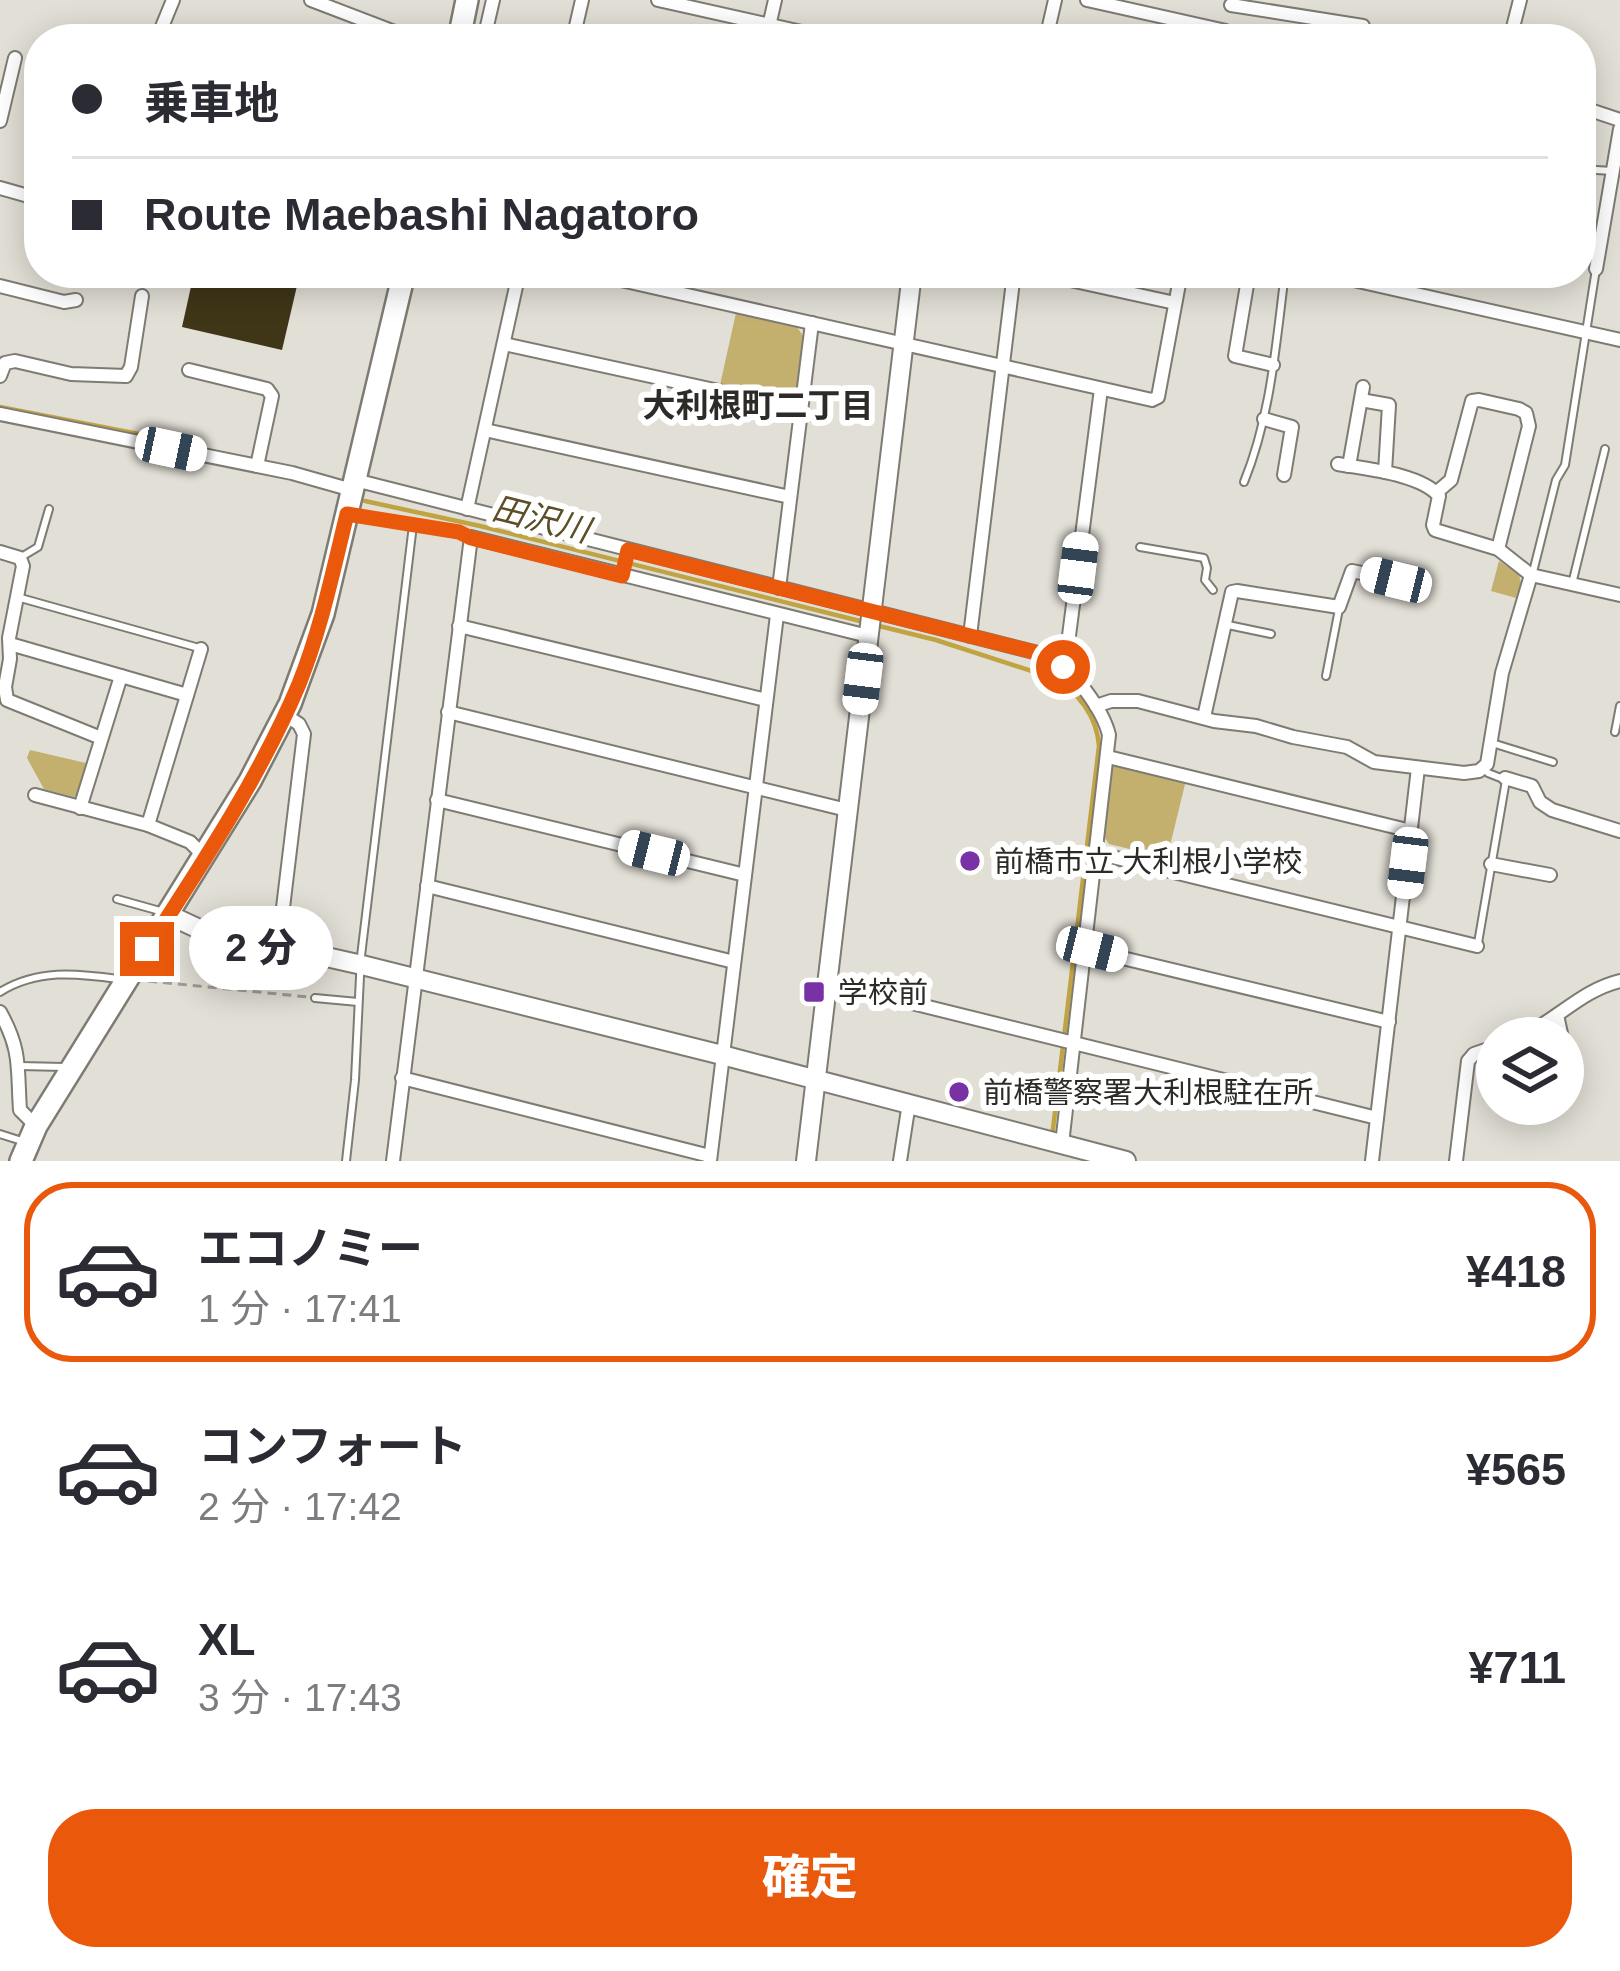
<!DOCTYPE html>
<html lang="ja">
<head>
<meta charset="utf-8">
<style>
	:root { --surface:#fff; --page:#f2f2f3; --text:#2b2b33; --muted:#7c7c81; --line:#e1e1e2; --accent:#ea580c }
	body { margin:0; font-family:Arial,"Noto Sans JP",sans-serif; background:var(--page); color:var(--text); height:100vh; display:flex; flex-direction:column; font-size:45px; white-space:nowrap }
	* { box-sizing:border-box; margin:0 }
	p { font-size:39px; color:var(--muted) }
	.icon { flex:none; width:66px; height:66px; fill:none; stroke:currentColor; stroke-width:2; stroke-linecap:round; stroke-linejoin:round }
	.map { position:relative; height:1161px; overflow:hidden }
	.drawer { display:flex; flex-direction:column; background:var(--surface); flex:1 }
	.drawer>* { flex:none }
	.hud { position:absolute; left:24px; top:24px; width:1572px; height:264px; border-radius:48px; box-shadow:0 6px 30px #0003; display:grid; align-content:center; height:264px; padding:0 48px; background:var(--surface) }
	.controls { position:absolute; left:1476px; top:1017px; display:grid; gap:24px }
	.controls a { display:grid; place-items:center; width:108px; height:108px; border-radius:50%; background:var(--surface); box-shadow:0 6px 30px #0003; font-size:60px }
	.end { position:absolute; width:54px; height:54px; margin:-27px; border:15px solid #ea580c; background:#fff; box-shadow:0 0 0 6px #fff }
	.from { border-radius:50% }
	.bubble { position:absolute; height:84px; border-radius:42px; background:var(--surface); box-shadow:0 6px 30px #0003; font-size:39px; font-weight:800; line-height:84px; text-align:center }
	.car { position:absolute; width:36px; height:72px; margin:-36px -18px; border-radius:15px; box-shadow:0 0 9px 3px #0007; background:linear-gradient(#fff 24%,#345 0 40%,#fff 0 76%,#345 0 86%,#fff 0) }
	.hud b { display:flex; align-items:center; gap:42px; height:114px; font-size:45px }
	.hud b+b { border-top:3px solid var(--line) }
	.hud i { width:30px; height:30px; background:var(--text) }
	ul { padding:21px 0 0; list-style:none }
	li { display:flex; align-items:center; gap:36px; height:180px; margin:0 24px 18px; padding:0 24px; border:6px solid transparent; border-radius:48px }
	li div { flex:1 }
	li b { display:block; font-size:45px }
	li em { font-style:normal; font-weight:800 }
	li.on { border-color:var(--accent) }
	li>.icon { width:108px; height:108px; stroke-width:1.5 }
	.primary-button { display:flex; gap:24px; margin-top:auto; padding:24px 48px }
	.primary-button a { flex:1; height:138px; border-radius:48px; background:var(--accent); color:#fff; font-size:48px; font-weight:800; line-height:138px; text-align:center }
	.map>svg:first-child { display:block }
	.green { fill:#c3af6e }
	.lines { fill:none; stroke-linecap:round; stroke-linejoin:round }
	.stream { stroke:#c0a342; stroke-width:4.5 }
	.building { fill:#3f3618 }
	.lane-casing { stroke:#7e7b73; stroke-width:10 }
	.street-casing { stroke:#7e7b73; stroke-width:16 }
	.secondary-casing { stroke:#7e7b73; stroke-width:22 }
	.primary-casing { stroke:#7e7b73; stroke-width:26 }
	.path { stroke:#9e9c95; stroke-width:3; stroke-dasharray:9 6; stroke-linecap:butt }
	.lane { stroke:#fff; stroke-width:6 }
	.street { stroke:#fff; stroke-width:12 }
	.secondary { stroke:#fff; stroke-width:18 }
	.primary { stroke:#fff; stroke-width:21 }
	.route { stroke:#ea580c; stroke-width:15 }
	.poi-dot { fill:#7932a5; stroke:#fff; stroke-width:4.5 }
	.labels { text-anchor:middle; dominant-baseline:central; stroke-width:12; stroke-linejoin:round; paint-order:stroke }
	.poi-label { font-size:30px; fill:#2c2b27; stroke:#fff; text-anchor:start }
	.neighbourhood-label { font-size:33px; font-weight:bold; fill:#2c2b27; stroke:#fff }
	.water-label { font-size:33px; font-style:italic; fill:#5b4f27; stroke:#fff }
</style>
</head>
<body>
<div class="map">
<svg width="1620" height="1161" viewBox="0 0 1620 1161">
	<rect width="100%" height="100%" fill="#e2dfd6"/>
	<g class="green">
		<path d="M736 313 797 327 803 336 795 398 788 401 720 385Z"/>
		<path d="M1499 561 1519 574 1521 583 1516 598 1491 591Z"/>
		<path d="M30 750 86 763 78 794 74 797 44 789 27 758Z"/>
		<path d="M1123 759 1187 776 1167 858 1109 844 1103 835 1111 765Z"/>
	</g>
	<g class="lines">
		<g class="stream">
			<path d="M0 407 185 443"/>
			<path d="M365 501 480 526 864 622"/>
			<path d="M875 625 936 640 1053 678C1079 692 1097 717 1099 746L1052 1137"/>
		</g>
	</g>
	<path class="building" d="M194 273H300L282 350 182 327Z"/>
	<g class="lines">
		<defs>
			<g id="lane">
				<path d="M1581 169 1612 171"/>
				<path d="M1244 482C1271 416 1276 343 1285 273"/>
				<path d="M351 515 459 532 471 537"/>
				<path d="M1140 547 1204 558 1207 568 1205 580 1213 590"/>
				<path d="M23 556 38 547 49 509"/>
				<path d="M1533 572 1556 480 1565 465 1596 269"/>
				<path d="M1572 584 1605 449"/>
				<path d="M17 597 199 648"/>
				<path d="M1228 625 1271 634"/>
				<path d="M1326 676 1339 609"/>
				<path d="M1615 732 1620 706"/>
				<path d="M1492 743 1553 762"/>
				<path d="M117 899 160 911"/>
				<path d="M1478 943 1506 780 1488 773 1485 769"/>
				<path d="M0 992C37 969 76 973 118 979"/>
				<path d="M315 998 358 1002"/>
				<path d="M20 1066 64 1067"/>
				<path d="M0 1134 25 1142"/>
				<path d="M346 1161 355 1080 361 956 413 525"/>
			</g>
			<g id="street">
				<path d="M311 0 413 39"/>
				<path d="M658 0 833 39"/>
				<path d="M1087 0 1226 31"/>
				<path d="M1231 5 1363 26"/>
				<path d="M157 39 173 0"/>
				<path d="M484 39 493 0"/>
				<path d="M573 39 582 0"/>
				<path d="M766 39 775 0"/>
				<path d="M1046 39 1055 0"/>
				<path d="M1510 39 1520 0"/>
				<path d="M1581 107 1620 120"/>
				<path d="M0 121 15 58"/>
				<path d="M0 188 39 199"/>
				<path d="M1596 269 1620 129"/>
				<path d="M590 273 1152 400 1158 397 1181 273"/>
				<path d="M1038 273 1175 303"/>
				<path d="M1249 273 1235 356 1273 365"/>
				<path d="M1309 273 1349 279 1620 340"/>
				<path d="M0 286 64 302 76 300"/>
				<path d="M504 344 801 409"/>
				<path d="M189 370 267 389 272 396 257 466"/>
				<path d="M0 376 5 363 15 361 71 374 126 376 131 367 142 296"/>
				<path d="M1361 400 1389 405 1385 472"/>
				<path d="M0 414 292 473 352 490"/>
				<path d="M1264 419 1292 427 1284 475"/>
				<path d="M485 430 790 497"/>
				<path d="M1338 464C1366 469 1421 474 1439 496L1433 525 1435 530 1498 549 1531 575"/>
				<path d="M1349 466 1363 387"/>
				<path d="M355 480 1050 656C1073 669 1103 710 1109 735L1062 1144"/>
				<path d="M1437 492 1451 480 1472 401 1479 400 1519 409 1526 413 1529 426 1498 549"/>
				<path d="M467 509 519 273"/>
				<path d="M0 552 20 558 23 566 9 638 10 659 5 687 7 700 101 738"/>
				<path d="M779 588 812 323"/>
				<path d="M459 626 766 700"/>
				<path d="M970 636 1014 273"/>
				<path d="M10 644 187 695"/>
				<path d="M1060 662 1067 651 1101 389"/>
				<path d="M1096 706 1111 701H1138L1214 721 1256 726 1293 737 1347 747 1374 762 1464 773 1479 771 1487 764 1502 673 1531 575 1620 595"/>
				<path d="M448 712 847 810"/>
				<path d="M1204 717 1232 592 1237 591 1339 607 1352 571 1396 580"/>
				<path d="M1108 757 1411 831"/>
				<path d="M1505 778 1532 786 1540 802 1552 810 1620 831"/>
				<path d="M35 795 148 825 190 842 204 856"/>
				<path d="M437 800 745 875"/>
				<path d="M80 808 121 676"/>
				<path d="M148 825 201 649"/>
				<path d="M1096 853 1477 946"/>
				<path d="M1491 864 1550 875"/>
				<path d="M427 886 734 962"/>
				<path d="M278 949 304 734 299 724 285 715"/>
				<path d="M1085 949 1389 1022"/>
				<path d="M827 982 1377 1118"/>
				<path d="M0 1012C22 1051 17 1069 20 1110L36 1126"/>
				<path d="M1557 1015 1562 1038"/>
				<path d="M1518 1038C1554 1023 1581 990 1620 981"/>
				<path d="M1563 1059V1062"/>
				<path d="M402 1078 710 1156"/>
				<path d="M393 1161 471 537 868 636"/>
				<path d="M710 1161 777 615"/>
				<path d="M900 1161 909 1103"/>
				<path d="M1372 1161 1418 768"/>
				<path d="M1456 1161 1468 1061 1474 1054 1497 1046"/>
			</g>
			<g id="secondary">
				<path d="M169 915 197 928 362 965 722 1055 1126 1161"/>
				<path d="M806 1161 912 273"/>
			</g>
			<g id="primary">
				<path d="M459 39 467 0"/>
				<path d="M21 1161 36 1126 250 781 290 704 323 614 404 273"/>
			</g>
		</defs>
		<use href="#lane" class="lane-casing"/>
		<use href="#street" class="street-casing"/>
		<use href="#secondary" class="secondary-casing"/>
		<use href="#primary" class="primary-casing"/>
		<path class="path" d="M148 981 308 997"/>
		<use href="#lane" class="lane"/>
		<use href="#street" class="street"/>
		<use href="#secondary" class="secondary"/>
		<use href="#primary" class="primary"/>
	</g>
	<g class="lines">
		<path class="route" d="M147 949C202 864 260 777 299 684 321 629 333 571 347 514L459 532 471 538 622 576 628 550 1050 656 1063 667"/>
	</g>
	<g class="poi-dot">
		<circle cx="970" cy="861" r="12"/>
		<rect x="802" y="980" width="24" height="24" rx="6"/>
		<circle cx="959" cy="1092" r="12"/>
	</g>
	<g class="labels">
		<g class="poi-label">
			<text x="994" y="861">前橋市立 大利根小学校</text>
			<text x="838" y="992">学校前</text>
			<text x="983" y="1092">前橋警察署大利根駐在所</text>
		</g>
		<g class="neighbourhood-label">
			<text x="758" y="405">大利根町二丁目</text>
		</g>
		<g class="water-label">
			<text transform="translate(541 519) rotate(14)">田沢川</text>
		</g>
	</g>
</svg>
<div class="controls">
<a><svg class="icon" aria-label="layers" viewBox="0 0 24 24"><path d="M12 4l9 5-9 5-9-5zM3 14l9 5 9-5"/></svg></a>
</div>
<i class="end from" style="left:1063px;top:667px"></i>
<i class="end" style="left:147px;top:949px"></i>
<div class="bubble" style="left:189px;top:906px;width:144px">2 分</div>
<i class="car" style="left:171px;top:449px;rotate:102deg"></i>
<i class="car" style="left:1078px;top:568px;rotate:7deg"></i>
<i class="car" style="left:1396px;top:580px;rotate:284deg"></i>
<i class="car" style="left:863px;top:679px;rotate:187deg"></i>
<i class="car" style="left:654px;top:853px;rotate:284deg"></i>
<i class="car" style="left:1408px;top:863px;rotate:187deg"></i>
<i class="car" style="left:1092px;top:949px;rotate:104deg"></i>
<div class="hud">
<b><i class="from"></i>乗車地</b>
<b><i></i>Route Maebashi Nagatoro</b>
</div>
</div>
<section class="drawer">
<ul>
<li class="on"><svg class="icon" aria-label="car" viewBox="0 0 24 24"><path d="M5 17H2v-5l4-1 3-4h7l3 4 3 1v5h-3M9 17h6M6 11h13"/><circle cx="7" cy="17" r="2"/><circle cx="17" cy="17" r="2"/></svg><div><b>エコノミー</b><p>1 分 · 17:41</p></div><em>¥418</em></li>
<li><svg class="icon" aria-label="car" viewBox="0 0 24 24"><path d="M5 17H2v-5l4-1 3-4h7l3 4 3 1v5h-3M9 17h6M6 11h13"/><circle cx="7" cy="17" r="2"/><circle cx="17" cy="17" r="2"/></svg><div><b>コンフォート</b><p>2 分 · 17:42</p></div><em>¥565</em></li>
<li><svg class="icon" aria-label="car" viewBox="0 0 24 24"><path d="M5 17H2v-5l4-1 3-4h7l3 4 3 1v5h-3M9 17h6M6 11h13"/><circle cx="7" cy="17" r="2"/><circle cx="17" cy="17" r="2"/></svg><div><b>XL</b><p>3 分 · 17:43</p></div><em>¥711</em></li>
</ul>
<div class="primary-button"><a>確定</a></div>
</section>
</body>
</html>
